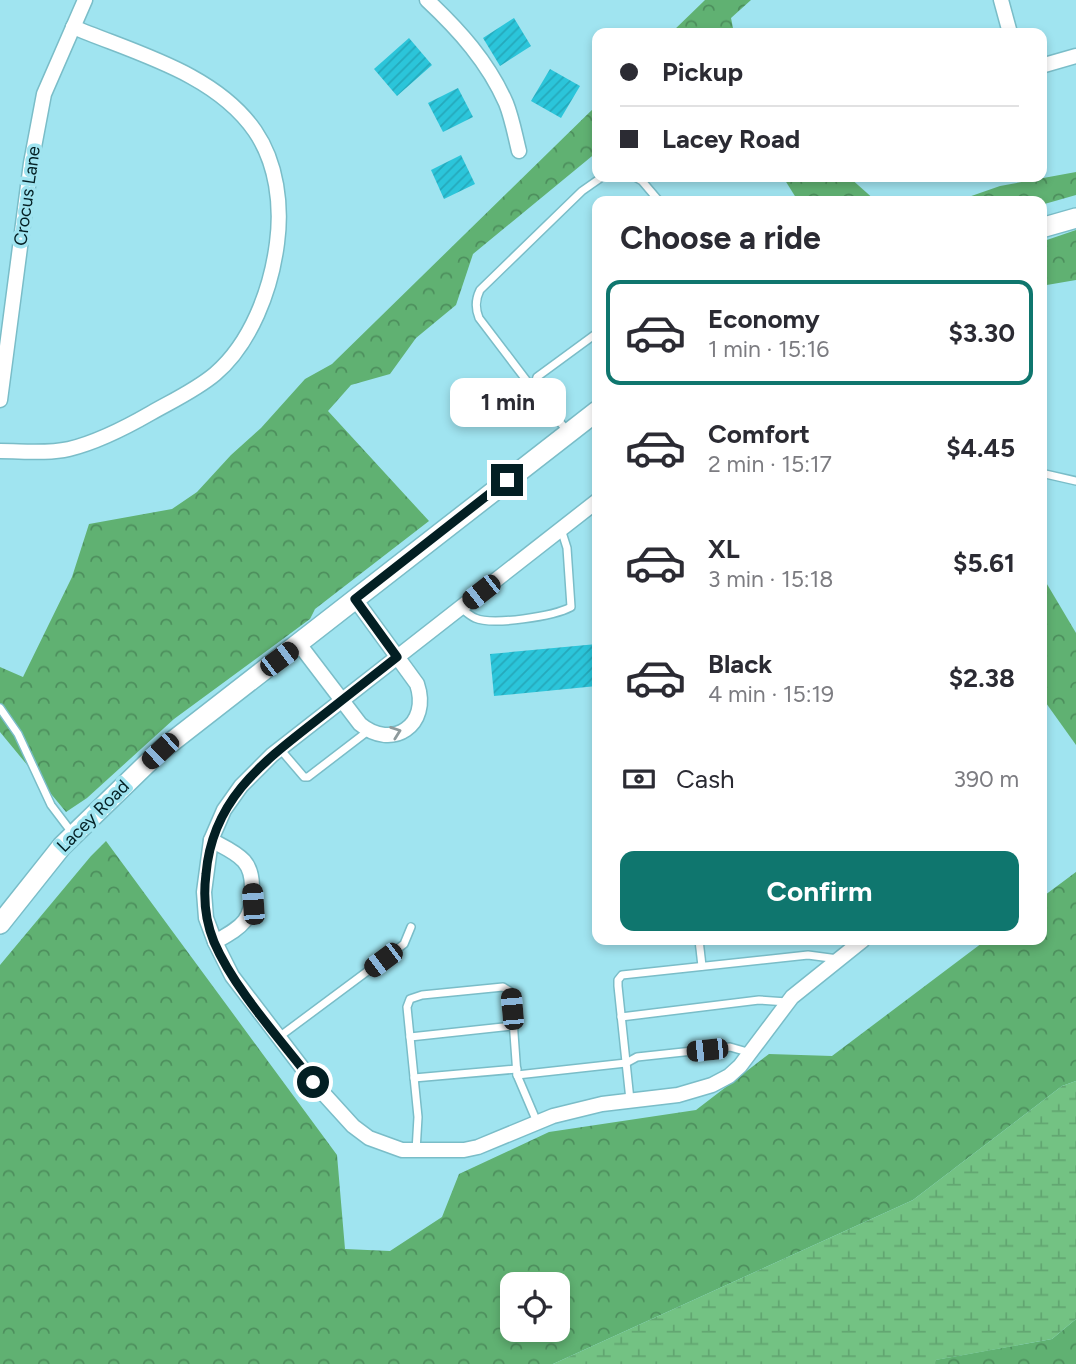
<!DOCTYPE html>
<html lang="en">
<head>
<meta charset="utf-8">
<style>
	:root { --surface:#fff; --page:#f7f7f7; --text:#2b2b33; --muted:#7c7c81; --line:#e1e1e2; --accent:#0f766e }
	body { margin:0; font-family:Figtree,sans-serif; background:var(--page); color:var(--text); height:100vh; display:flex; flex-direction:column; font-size:26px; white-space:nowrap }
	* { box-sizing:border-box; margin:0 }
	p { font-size:23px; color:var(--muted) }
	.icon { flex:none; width:38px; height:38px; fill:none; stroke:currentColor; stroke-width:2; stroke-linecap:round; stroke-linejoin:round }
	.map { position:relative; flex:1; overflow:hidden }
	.drawer { position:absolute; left:592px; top:196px; width:455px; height:749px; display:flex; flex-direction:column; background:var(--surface); border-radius:14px; box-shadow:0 4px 10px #0003 }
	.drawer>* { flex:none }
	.hud { position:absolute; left:592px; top:28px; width:455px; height:154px; border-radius:14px; box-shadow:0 4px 10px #0003; display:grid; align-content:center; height:154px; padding:0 28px; background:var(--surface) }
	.buttons { position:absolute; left:500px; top:1272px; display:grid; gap:14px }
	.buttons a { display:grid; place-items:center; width:70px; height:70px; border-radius:14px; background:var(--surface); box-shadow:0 4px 10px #0003; font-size:35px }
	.end { position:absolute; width:32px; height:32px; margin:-16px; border:9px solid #031f23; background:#fff; box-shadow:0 0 0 4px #fff }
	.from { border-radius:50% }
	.bubble { position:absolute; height:49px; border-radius:14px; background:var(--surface); box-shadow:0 4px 10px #0003; font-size:23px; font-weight:700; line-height:49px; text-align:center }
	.car { position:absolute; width:21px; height:42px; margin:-21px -10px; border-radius:9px; box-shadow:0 0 5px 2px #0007; background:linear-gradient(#222 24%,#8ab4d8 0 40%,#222 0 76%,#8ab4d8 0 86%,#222 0) }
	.hud b { display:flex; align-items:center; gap:24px; height:66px; font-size:26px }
	.hud b+b { border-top:2px solid var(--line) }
	.hud i { width:18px; height:18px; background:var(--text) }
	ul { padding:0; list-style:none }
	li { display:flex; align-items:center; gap:21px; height:105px; margin:0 14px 10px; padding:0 14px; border:4px solid transparent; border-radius:14px }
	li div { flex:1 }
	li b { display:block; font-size:26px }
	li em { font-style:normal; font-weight:700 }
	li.current { border-color:var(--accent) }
	li>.icon { width:63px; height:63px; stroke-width:1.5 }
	h2 { padding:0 28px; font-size:32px; line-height:84px }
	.pay { display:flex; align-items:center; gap:18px; height:77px; padding:0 28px; font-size:26px }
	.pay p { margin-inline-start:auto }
	.button { display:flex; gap:14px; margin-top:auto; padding:14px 28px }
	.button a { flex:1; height:80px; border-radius:14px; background:var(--accent); color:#fff; font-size:28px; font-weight:700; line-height:80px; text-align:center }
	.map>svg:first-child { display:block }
	.forest { fill:url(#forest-crowns); fill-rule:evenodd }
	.wetland { fill:url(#wetland-marsh) }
	.building { fill:url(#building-hatch) }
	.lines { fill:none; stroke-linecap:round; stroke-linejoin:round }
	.lane-casing { stroke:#7abdc8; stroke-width:10 }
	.street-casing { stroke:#7abdc8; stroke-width:17 }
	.secondary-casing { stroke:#7abdc8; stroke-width:22 }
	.lane { stroke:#fff; stroke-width:7 }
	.street { stroke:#fff; stroke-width:14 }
	.secondary { stroke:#fff; stroke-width:19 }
	.oneway { stroke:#8e9a9c }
	.route { stroke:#031f23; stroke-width:9 }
	.labels { text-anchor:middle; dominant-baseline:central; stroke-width:7; stroke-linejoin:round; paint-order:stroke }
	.street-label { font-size:18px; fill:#031f23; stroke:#a0e4f0 }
</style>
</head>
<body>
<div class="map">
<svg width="1076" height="1364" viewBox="0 0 1076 1364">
	<defs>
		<pattern id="forest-crowns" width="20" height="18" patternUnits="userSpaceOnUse" patternTransform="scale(1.75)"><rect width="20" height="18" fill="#60b172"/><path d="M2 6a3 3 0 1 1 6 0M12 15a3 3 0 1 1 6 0" fill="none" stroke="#4d8f5d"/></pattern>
		<pattern id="wetland-marsh" width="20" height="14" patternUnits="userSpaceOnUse" patternTransform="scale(1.75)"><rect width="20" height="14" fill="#73c283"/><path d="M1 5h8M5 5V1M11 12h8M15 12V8" fill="none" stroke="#62a671"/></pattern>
		<pattern id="building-hatch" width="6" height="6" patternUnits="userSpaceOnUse" patternTransform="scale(1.75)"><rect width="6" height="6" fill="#2bc5da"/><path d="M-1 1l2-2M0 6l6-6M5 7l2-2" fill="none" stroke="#25a9bb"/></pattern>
	</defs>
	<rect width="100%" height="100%" fill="#a0e4f0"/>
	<g class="forest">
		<path d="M705 0H751L731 18 734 33H671Z"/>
		<path d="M597 105V152L473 254 456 305 416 338 390 374 351 385 328 411 429 521 315 609 310 619 174 719 87 798 66 812 0 732V667L23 677 72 577 89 524 172 509 197 492 231 455 261 428 305 379 332 364Z"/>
		<path d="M1076 172V195L1041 205V201H957L1000 186Z"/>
		<path d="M783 177H849L876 201H798Z"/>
		<path d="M1076 230V280L1041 286V242Z"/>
		<path d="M1041 574 1076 633V745L1041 696Z"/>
		<path d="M106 841 337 1155 345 1249 390 1251 442 1217 459 1174 549 1132 696 1110 769 1054 832 1056 986 940H1041V898L1076 872V1081L1062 1086 913 1200 553 1364H0V965L91 856ZM513 1284H558V1330H513Z"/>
		<path d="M1076 1319V1364H936L935 1360 1052 1339Z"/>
	</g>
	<path class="wetland" d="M1076 1081V1319L1052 1339 936 1360V1364H553L913 1200 1062 1086Z"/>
	<g class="building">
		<path d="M514 18 531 46 500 66 483 38Z"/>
		<path d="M409 38 432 65 397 96 374 69Z"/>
		<path d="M550 69 580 86 561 118 531 101Z"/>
		<path d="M458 88 473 117 443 132 428 103Z"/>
		<path d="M461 155 475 184 444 199 431 170Z"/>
		<path d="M597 644V686L494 696 490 654Z"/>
	</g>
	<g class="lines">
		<defs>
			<g id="lane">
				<path d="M635 177 642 181 659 201"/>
				<path d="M533 389 479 318C475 308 475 300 480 290L582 191 602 177"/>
				<path d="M568 432 533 389 537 377 597 333"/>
				<path d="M1041 473 1076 481"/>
				<path d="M461 608C465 611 470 616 475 618 493 626 554 616 571 607L567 548 561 529"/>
				<path d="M0 708 18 734 51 805 73 834"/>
				<path d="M280 749 304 777H308L368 731"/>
				<path d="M699 940 702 966"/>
				<path d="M621 1017 759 1000 787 1002"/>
				<path d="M279 1037 404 944 411 927"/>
				<path d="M410 1037 513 1026"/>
				<path d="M517 1075 626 1063 637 1057 730 1047 751 1053"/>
				<path d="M414 1078 517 1069"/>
				<path d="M630 1100 618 986V980L622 975 808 955 838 959"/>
				<path d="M416 1151 418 1117 407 1007 410 999 422 995 503 987 511 992 517 1075 537 1122"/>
			</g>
			<g id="street">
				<path d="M427 0C459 30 488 62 506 103 512 118 515 135 519 151"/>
				<path d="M1001 0 1010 33"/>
				<path d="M1041 66 1076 56"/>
				<path d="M0 400 31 163 44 94 85 0"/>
				<path d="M0 451C23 451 47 454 69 449 98 442 125 428 151 413 172 401 196 390 215 374 251 343 271 290 277 243 282 206 277 163 255 131 215 73 135 53 73 27"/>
				<path d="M597 501 272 755 241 786 224 810 211 840 204 892 206 918 215 942 232 976 313 1082 353 1126 369 1138 402 1150H464L478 1147 553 1116 602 1104 678 1095 712 1085 729 1076 740 1066 792 997 863 940"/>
				<path d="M299 644 360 724C392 751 431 725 417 684L355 599"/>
				<path d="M211 840C222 846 236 852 244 861 251 869 252 878 252 887 254 921 241 927 215 942"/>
			</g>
			<g id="secondary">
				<path d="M1041 228 1076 218"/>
				<path d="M0 924 62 846 160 751 597 411"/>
			</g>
		</defs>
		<use href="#lane" class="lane-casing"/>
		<use href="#street" class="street-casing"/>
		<use href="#secondary" class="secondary-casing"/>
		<use href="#lane" class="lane"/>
		<use href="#street" class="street"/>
		<use href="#secondary" class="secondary"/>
	</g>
	<defs><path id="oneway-chevron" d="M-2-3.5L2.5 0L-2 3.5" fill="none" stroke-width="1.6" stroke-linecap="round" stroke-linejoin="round" transform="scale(1.75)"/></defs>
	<use class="oneway" href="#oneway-chevron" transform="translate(396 732) rotate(-20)"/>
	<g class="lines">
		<path class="route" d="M313 1082C281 1040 234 989 214 942 205 920 203 898 206 874 212 802 259 765 313 723 341 701 369 679 397 657L355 599 507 480"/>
	</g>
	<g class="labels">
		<g class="street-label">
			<text transform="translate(27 196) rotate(-82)">Crocus Lane</text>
			<text transform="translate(93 816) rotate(-45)">Lacey Road</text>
		</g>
	</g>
</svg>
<div class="buttons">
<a><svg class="icon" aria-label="locate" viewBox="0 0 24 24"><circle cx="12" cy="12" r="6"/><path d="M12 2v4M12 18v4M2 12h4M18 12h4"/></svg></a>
</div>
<i class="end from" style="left:313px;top:1082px"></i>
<i class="end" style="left:507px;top:480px"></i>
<div class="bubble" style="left:450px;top:378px;width:116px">1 min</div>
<i class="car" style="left:481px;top:592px;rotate:232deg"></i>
<i class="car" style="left:279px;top:659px;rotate:53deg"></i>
<i class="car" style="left:160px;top:751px;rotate:227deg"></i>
<i class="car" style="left:253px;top:904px;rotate:356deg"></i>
<i class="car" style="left:383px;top:960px;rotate:233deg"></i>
<i class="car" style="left:512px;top:1009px;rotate:355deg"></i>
<i class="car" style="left:707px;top:1050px;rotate:264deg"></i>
<div class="hud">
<b><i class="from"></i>Pickup</b>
<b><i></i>Lacey Road</b>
</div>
<section class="drawer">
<h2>Choose a ride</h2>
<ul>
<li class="current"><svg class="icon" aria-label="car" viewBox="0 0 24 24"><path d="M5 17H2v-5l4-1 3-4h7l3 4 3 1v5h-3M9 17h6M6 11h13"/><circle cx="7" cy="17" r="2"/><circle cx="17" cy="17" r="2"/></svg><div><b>Economy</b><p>1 min · 15:16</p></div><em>$3.30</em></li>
<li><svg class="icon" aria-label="car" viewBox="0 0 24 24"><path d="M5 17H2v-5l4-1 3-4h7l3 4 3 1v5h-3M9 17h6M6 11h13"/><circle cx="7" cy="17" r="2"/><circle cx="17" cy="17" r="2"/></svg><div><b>Comfort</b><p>2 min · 15:17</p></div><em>$4.45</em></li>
<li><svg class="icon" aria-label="car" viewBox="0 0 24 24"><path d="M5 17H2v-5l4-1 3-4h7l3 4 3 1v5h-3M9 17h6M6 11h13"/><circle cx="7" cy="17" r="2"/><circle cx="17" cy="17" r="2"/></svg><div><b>XL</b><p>3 min · 15:18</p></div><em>$5.61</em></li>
<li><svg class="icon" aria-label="car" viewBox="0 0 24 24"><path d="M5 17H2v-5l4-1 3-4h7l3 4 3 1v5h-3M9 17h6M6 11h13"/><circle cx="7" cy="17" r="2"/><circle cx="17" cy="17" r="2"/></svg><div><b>Black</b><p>4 min · 15:19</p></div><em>$2.38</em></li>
</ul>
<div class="pay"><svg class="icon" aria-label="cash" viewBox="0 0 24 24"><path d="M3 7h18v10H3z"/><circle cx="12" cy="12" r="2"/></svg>Cash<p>390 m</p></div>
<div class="button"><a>Confirm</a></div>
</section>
</div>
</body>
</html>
